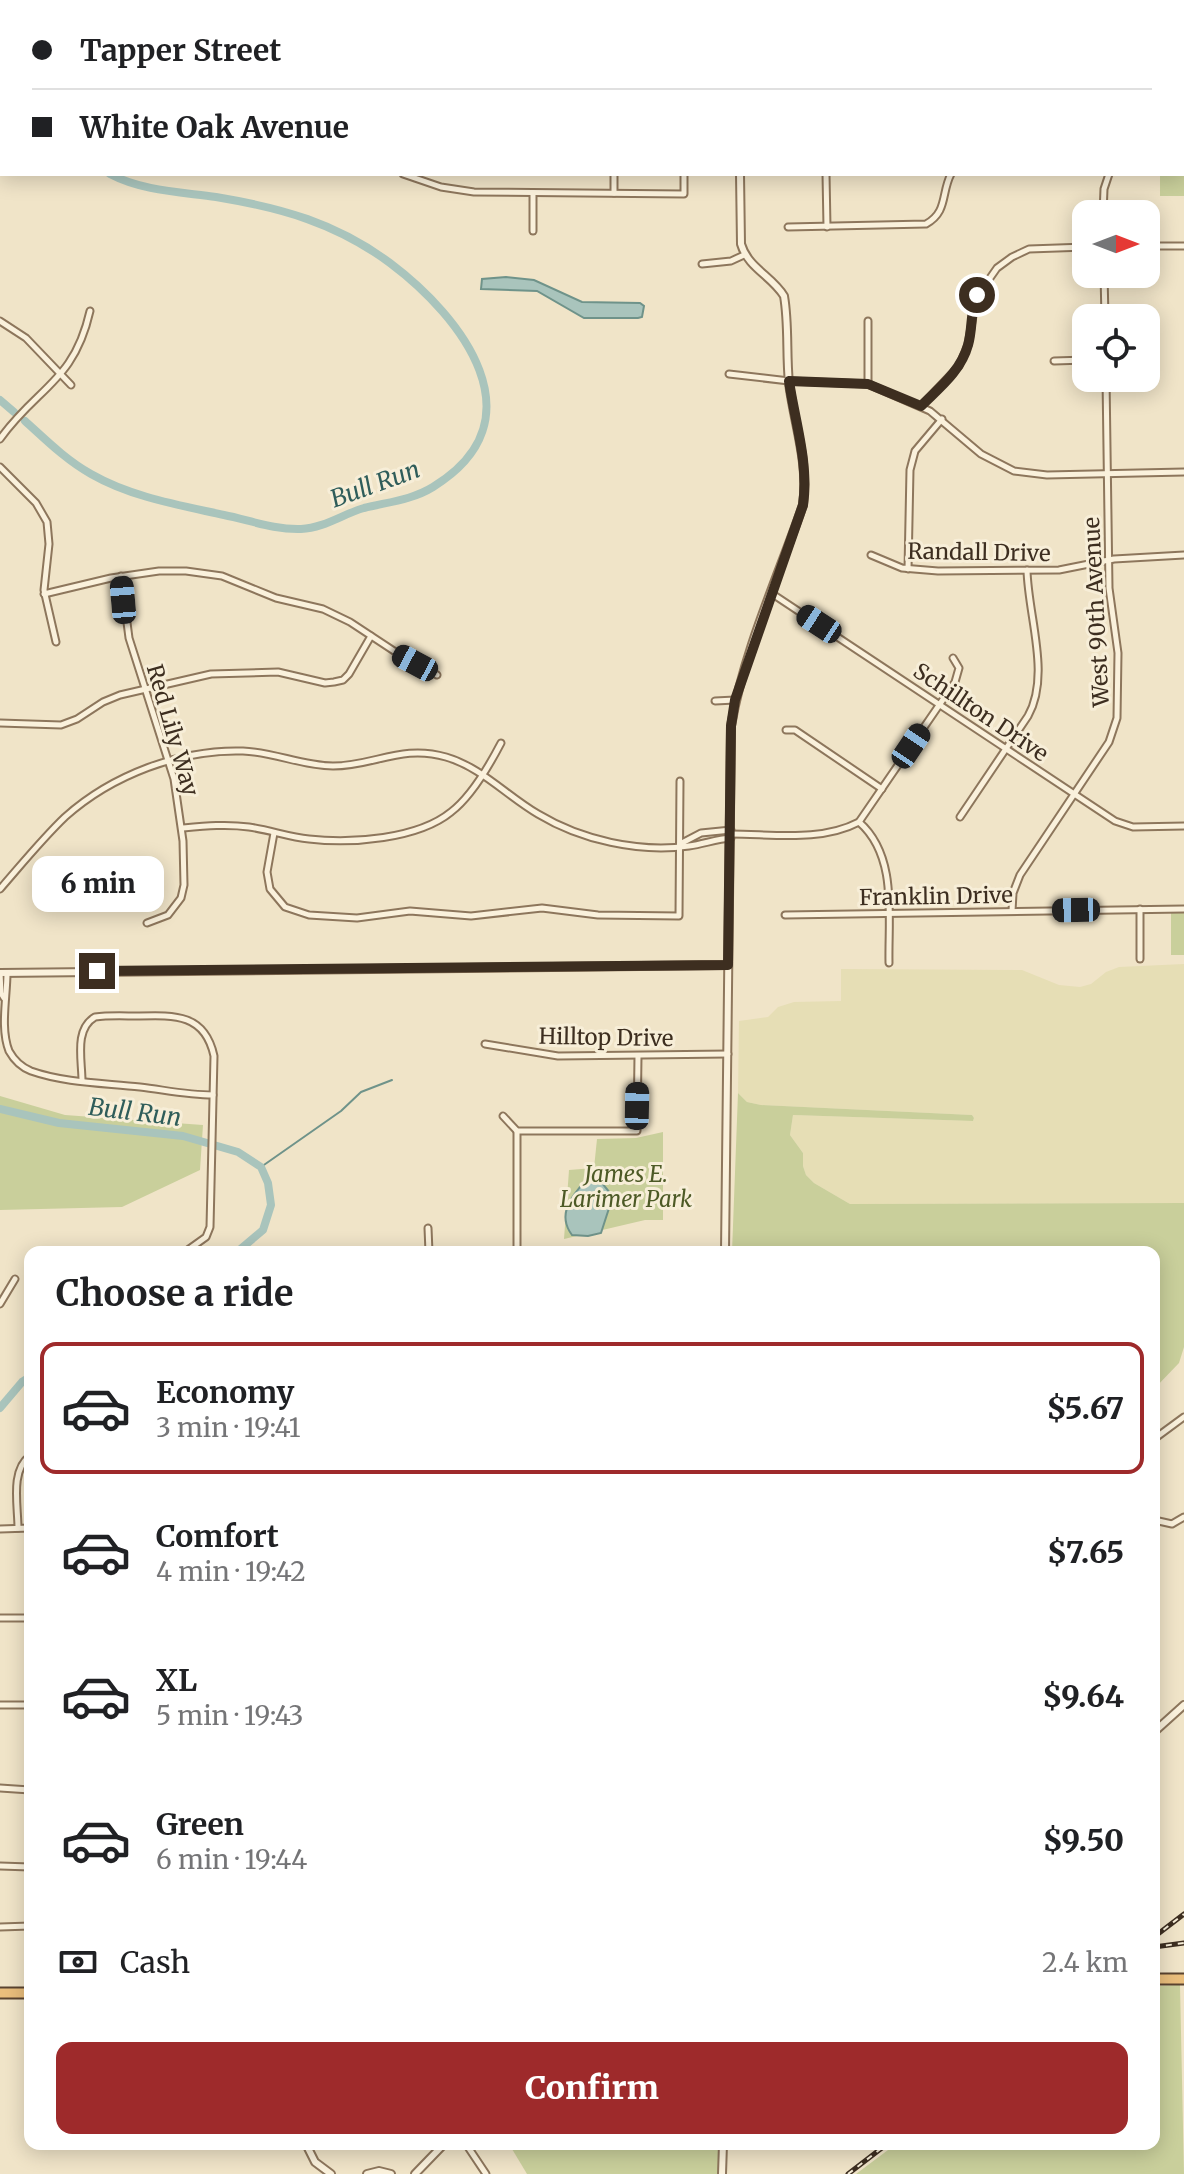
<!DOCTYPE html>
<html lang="en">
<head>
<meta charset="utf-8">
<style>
	:root { --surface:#fff; --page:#f6f6f6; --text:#202124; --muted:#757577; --line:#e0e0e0; --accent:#9e2a2b }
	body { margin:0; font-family:Merriweather,serif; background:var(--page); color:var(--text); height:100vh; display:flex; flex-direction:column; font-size:30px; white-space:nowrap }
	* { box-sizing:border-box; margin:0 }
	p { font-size:26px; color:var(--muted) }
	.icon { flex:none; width:44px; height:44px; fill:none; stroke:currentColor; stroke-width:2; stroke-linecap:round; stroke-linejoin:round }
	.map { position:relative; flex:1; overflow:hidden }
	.details { position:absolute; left:24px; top:1246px; width:1136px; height:904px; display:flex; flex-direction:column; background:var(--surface); border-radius:16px; box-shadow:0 4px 20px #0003 }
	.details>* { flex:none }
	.hud { position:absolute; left:0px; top:0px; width:1184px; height:176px; box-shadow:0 4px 20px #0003; display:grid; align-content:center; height:176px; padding:0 32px; background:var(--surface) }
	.needle { width:52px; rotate:90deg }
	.fabs { position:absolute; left:1072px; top:200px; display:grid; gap:16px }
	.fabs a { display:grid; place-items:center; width:88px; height:88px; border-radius:16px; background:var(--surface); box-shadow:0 4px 20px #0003; font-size:40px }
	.end { position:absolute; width:36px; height:36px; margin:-18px; border:10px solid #3d2e20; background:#fff; box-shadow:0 0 0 4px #fff }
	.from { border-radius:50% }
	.bubble { position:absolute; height:56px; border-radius:16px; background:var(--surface); box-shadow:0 4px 20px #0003; font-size:26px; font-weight:800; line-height:56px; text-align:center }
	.car { position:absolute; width:24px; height:48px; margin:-24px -12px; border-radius:10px; box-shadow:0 0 6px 2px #0007; background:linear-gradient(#222 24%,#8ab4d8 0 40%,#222 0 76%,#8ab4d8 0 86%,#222 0) }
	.hud b { display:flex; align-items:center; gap:28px; height:76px; font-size:30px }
	.hud b+b { border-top:2px solid var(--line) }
	.hud i { width:20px; height:20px; background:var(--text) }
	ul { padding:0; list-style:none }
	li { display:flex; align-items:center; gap:24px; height:132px; margin:0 16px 12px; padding:0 16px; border:4px solid transparent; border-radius:16px }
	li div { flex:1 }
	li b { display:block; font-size:30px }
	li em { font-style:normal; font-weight:800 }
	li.current { border-color:var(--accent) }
	li>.icon { width:72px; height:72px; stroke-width:1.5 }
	h2 { padding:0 32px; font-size:36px; line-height:96px }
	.pay { display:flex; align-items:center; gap:20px; height:88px; padding:0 32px; font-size:30px }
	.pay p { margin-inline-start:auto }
	.button { display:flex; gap:16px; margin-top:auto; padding:16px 32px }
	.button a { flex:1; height:92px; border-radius:16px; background:var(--accent); color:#fff; font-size:32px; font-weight:800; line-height:92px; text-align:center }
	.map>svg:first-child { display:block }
	.farmland { fill:#e6deb5 }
	.green { fill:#c9cf9b }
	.water { fill:#a9c4bc; stroke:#6f938a; stroke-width:2 }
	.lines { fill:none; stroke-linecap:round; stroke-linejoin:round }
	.stream { stroke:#6f938a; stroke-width:2 }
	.river { stroke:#a9c4bc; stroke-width:8 }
	.minor-casing { stroke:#8d765c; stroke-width:9 }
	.tertiary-casing { stroke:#8d765c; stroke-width:10 }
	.trunk-casing { stroke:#5b4430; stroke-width:13 }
	.minor { stroke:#faf1dc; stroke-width:5 }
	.tertiary { stroke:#faf1dc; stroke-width:6 }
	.trunk { stroke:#eabe7c; stroke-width:9 }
	.rail-casing { stroke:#3d2e20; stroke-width:5 }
	.rail { stroke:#f7eed8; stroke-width:2; stroke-dasharray:6; stroke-linecap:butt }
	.route { stroke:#3d2e20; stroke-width:10 }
	.labels { text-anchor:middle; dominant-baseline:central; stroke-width:6; stroke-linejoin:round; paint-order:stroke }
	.street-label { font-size:22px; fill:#3d2e20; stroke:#f7eed8 }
	.park-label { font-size:22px; font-style:italic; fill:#4d5a26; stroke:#f7eed8 }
	.water-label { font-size:24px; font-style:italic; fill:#2f5d5a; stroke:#f7eed8 }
</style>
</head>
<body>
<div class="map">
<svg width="1184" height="2174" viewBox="0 0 1184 2174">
	<rect width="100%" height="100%" fill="#f0e4c8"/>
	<path class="farmland" d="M1184 964V1203L850 1204 814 1183 806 1175 803 1166V1153L790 1135 793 1115 973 1121 974 1118 972 1115 761 1105 747 1102 738 1093 739 1021 768 1017 778 1007 794 1002 841 1001V969L1022 970 1059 985 1080 987 1091 984 1106 972 1119 967Z"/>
	<g class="green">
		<path d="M1182 114H1184V196H1160V174H1182Z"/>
		<rect x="1171" y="912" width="13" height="43"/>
		<path d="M738 1093 747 1102 761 1105 972 1115 974 1118 973 1121 793 1115 790 1135 803 1153V1166L806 1175 814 1183 850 1204 1184 1203V1347L1179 1363 1154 1389V1252H732Z"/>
		<path d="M0 1096 65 1115 203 1125 200 1170 122 1207 0 1210Z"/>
		<path d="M663 1132V1220H645L564 1239 569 1170 594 1168 597 1139 636 1138Z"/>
		<path d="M1180 1985 1184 2174H856L896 2144H1154V1986Z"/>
		<path d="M509 2144H721L720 2174H527Z"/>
	</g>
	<g class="water">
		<path d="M506 277 534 280 582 302 640 303 644 306 642 317 638 318H584L537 291 481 289 482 279Z"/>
		<path d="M593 1172 611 1194V1202L601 1233 588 1236 572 1235C553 1210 580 1188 593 1172Z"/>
	</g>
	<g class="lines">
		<path class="stream" d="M261 1167 341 1111 361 1092 392 1080"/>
		<g class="river">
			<path d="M141 2V0"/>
			<path d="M0 400 14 412"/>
			<path d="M25 421C46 440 66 460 91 474 131 497 179 505 224 515 249 520 275 530 301 529 324 528 343 514 364 508 388 502 412 500 433 487 542 420 462 317 390 263 336 223 282 208 216 197 181 192 142 191 110 174"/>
			<path d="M0 1109 59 1123 183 1136 238 1152 261 1167 268 1183 271 1205 263 1230 237 1252"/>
			<path d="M0 1408 22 1382 30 1377"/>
		</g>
		<defs>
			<g id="minor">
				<path d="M825 0V2"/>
				<path d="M951 0V2"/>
				<path d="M1019 0 1123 2"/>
				<path d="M389 2V0"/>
				<path d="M623 2 630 0"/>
				<path d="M685 2V0"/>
				<path d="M1182 20 1184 21"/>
				<path d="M403 174 441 187 474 192 684 194V174"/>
				<path d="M826 174 827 227"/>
				<path d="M614 193V174"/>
				<path d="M1103 214 1104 189 1109 174"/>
				<path d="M788 227 926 224C948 212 941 193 951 174"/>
				<path d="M533 231V193"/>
				<path d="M1146 246H1184"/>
				<path d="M702 264 731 261 744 255"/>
				<path d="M1104 274 1105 318"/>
				<path d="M0 321 26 338 71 385"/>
				<path d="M868 321V384"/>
				<path d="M1054 361 1086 360"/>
				<path d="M729 374 789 381 868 384 930 411 981 454 1014 471 1047 475 1184 472"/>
				<path d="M921 406 959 366 968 345 976 298 997 268 1012 257 1029 249 1086 247"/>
				<path d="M0 439C37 387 74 382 90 311"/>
				<path d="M0 467 36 503 47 522 49 544 44 590 56 642"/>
				<path d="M871 555 902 568 938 571 1059 570 1114 559 1184 555"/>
				<path d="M908 569 910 470 915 451 942 419"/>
				<path d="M121 576 129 638 174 779 183 841 184 885 181 898 168 915 147 923"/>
				<path d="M771 593 1115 821 1133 827 1184 826"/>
				<path d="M44 594 111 578 159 571H186L222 576 276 598 323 609 350 622 394 651 437 675"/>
				<path d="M715 701 735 700"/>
				<path d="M0 723 61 725 77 719 103 702 120 695 211 674 278 672 325 683 334 682 343 680 349 674 371 636"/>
				<path d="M786 730H795L882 789"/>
				<path d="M960 817 1028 716C1051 675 1028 616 1027 570"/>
				<path d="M859 822C898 856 888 917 889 963"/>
				<path d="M182 828C205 826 227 824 249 827 270 830 289 837 309 839 351 844 418 839 451 812 472 796 489 766 501 743"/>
				<path d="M274 833 267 872 270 889 285 907 309 915 357 918 410 911 471 916 542 908 598 915 679 916 680 781"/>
				<path d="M731 834C773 834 821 842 859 822L955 682 959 668 953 658"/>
				<path d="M680 844 701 833 731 830"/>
				<path d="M0 889C21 865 42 839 65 817 112 775 180 749 243 751 274 752 302 766 333 766 374 766 402 744 446 757 481 767 507 796 538 814 581 840 639 853 689 846 704 844 716 839 731 838"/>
				<path d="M1140 909V959"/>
				<path d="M1012 911 1013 893 1020 875 1109 742 1117 718 1118 653 1109 588 1106 378"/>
				<path d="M785 915 1184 909"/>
				<path d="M0 973 1 993 4 998"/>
				<path d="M7 973C7 997 0 1028 9 1051 14 1060 21 1067 31 1071 65 1083 105 1083 140 1087 165 1090 188 1095 213 1095"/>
				<path d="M485 1044 558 1056 728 1054"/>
				<path d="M82 1081C82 1060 74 1029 95 1017 109 1015 125 1016 139 1016 175 1015 205 1014 214 1056L210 1227 206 1237 185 1252"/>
				<path d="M503 1116 517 1131H637L638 1056"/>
				<path d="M517 1131V1252"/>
				<path d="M428 1228 429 1252"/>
				<path d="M0 1304 15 1279"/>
				<path d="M1154 1439 1184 1417"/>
				<path d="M1154 1520 1172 1524 1184 1517"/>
				<path d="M18 1528C18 1506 10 1470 30 1456"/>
				<path d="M0 1529 30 1528"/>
				<path d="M0 1618H30"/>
				<path d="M0 1705H30"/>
				<path d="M0 1788 30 1790"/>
				<path d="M0 1866 30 1867"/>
				<path d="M0 1927 30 1926"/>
				<path d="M466 2144 486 2174"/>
			</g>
			<g id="tertiary">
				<path d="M738 0V2"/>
				<path d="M0 973 728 965"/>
				<path d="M725 1252 731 726C744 650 778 577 803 505 809 463 794 424 789 383 786 354 789 325 784 296 772 276 748 268 741 244L740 174"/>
				<path d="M1154 1732 1184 1705"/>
				<path d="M306 2144 315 2162 331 2174"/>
				<path d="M367 2174 379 2171 391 2174"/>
				<path d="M415 2174 444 2144"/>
				<path d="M722 2174 723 2144"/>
			</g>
			<g id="trunk">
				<path d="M1154 1979H1184"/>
				<path d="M0 1993H30"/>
			</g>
		</defs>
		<use href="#minor" class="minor-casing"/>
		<use href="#tertiary" class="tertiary-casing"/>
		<use href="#trunk" class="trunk-casing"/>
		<use href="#minor" class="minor"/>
		<use href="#tertiary" class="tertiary"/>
		<use href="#trunk" class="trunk"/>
		<defs>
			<g id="rail">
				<path d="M1154 1937 1184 1914"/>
				<path d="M1154 1947 1184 1943"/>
				<path d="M848 2174 887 2144"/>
			</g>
		</defs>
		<use href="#rail" class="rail-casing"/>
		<use href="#rail" class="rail"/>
	</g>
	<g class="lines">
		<path class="route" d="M97 971 728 965 731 726 735 700 803 505C809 463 795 422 789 381L868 384 921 406C939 388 961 371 968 345 973 328 970 311 977 295"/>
	</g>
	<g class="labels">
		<g class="street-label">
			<text transform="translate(979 552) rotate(1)">Randall Drive</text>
			<text transform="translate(1096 612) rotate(-93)">West 90th Avenue</text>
			<text transform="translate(981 712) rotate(34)">Schillton Drive</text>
			<text transform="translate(173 730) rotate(74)">Red Lily Way</text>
			<text transform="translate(936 896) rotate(-1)">Franklin Drive</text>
			<text transform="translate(606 1037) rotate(1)">Hilltop Drive</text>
		</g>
		<g class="park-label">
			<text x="626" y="1174">James E.<tspan x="626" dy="25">Larimer Park</tspan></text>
		</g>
		<g class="water-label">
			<text transform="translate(375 484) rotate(-20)">Bull Run</text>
			<text transform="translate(135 1112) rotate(7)">Bull Run</text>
		</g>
	</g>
</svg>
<div class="fabs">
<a><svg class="needle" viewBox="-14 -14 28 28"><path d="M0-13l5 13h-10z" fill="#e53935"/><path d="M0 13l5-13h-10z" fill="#757577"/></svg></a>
<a><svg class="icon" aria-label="locate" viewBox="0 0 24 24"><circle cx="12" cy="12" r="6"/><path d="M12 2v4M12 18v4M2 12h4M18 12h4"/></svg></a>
</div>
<i class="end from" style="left:977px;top:295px"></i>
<i class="end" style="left:97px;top:971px"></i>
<div class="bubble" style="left:32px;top:856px;width:132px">6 min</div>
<i class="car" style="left:123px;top:600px;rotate:355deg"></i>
<i class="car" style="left:819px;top:624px;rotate:303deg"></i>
<i class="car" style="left:415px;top:663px;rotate:298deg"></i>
<i class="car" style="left:911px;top:746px;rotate:34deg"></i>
<i class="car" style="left:1076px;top:910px;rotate:269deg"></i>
<i class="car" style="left:637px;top:1106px;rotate:1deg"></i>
<div class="hud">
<b><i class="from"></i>Tapper Street</b>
<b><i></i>White Oak Avenue</b>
</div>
<section class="details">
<h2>Choose a ride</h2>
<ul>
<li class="current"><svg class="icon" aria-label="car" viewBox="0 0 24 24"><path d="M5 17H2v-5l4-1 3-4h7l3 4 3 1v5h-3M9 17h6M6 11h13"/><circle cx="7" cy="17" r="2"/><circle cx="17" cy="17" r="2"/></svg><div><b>Economy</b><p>3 min · 19:41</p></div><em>$5.67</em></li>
<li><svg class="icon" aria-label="car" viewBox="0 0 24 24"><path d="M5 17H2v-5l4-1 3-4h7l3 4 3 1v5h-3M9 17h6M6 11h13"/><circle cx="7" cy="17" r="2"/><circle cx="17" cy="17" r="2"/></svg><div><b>Comfort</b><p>4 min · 19:42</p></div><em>$7.65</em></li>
<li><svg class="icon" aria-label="car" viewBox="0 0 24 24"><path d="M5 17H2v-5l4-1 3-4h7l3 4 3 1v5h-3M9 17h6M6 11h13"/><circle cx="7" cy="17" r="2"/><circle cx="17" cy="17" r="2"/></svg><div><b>XL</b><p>5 min · 19:43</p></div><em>$9.64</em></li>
<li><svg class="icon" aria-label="car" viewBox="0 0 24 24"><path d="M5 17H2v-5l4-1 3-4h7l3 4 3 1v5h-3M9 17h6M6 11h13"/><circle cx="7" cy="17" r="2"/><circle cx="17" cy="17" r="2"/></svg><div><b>Green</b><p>6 min · 19:44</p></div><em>$9.50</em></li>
</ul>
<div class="pay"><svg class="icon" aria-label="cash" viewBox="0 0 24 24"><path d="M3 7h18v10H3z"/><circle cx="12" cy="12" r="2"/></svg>Cash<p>2.4 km</p></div>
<div class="button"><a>Confirm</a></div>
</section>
</div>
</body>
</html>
